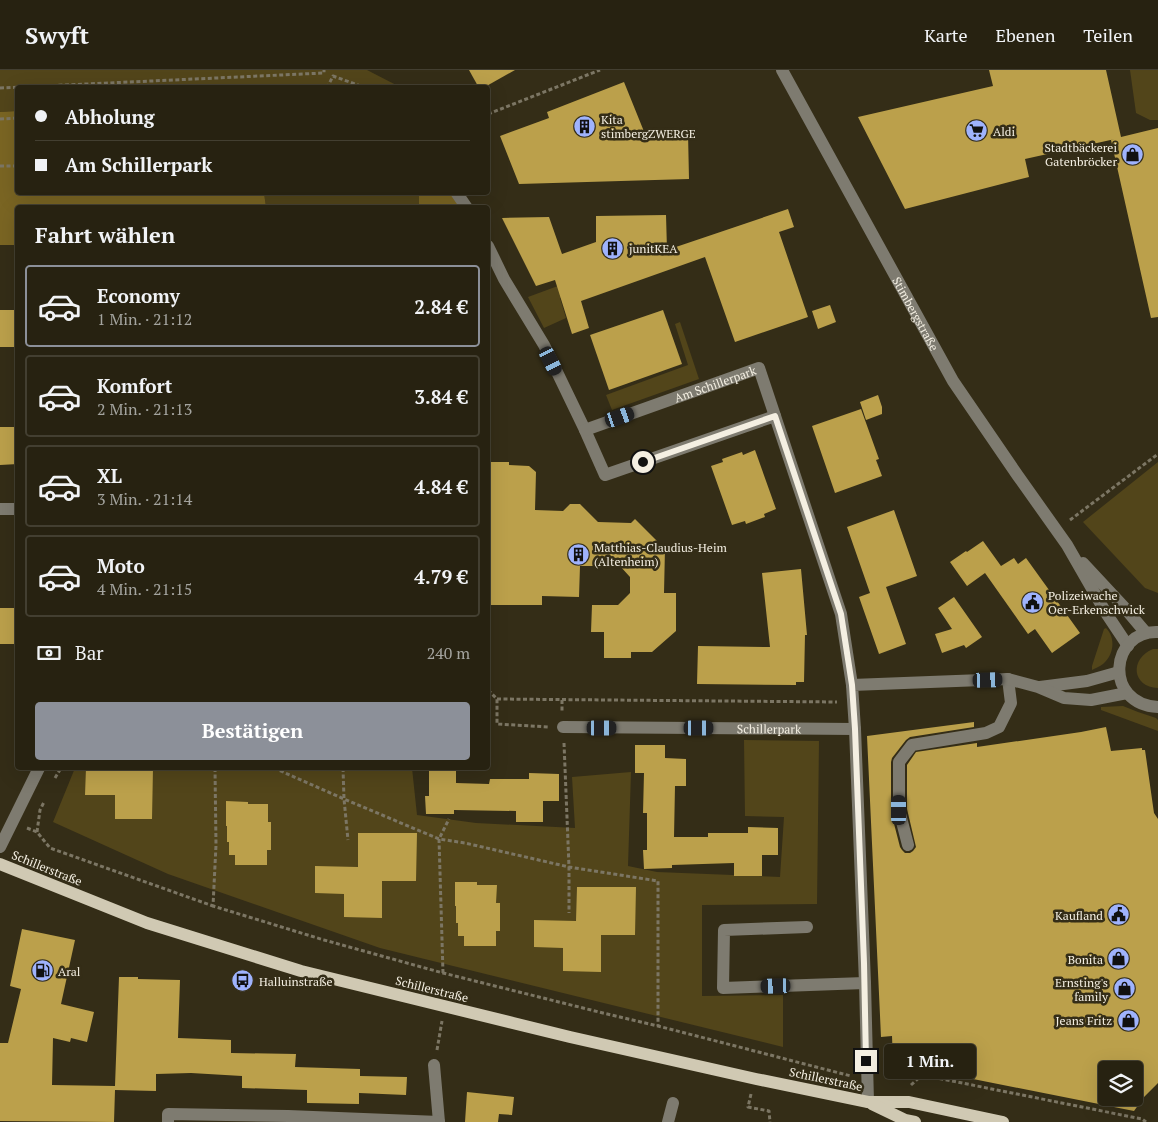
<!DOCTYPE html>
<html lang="de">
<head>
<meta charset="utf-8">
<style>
	:root { --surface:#272211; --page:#2f2a1a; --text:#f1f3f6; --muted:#a4a49f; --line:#433f31; --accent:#8c9099 }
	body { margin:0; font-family:"PT Serif",serif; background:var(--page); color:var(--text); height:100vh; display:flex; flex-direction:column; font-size:19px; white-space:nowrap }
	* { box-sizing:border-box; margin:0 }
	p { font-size:16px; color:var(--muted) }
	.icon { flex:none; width:28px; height:28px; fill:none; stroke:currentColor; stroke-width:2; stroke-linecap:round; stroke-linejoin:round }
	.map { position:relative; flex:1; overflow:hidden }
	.sheet { position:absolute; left:15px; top:135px; width:475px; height:565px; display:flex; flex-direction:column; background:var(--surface); border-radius:5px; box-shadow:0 5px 20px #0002,0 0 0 1px var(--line) }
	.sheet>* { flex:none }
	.guide { position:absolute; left:15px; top:15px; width:475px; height:110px; border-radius:5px; box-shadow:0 5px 20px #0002,0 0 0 1px var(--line); display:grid; align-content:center; height:110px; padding:0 20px; background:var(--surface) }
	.tools { position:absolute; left:1098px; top:991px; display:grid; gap:10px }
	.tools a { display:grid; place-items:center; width:45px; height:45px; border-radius:5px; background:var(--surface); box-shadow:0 5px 20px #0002,0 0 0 1px var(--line); font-size:25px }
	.end { position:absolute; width:22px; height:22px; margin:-11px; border:6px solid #f4efe2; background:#111; box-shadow:0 0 0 2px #111 }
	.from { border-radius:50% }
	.bubble { position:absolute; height:35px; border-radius:5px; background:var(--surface); box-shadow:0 5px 20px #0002,0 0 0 1px var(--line); font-size:16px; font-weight:800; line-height:35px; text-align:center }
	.car { position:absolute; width:15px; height:30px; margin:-15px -8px; border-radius:6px; box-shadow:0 0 4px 1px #0007; background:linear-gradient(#222 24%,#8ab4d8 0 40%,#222 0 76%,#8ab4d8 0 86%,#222 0) }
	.guide b { display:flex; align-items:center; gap:18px; height:48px; font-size:19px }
	.guide b+b { border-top:1px solid var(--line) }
	.guide i { width:12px; height:12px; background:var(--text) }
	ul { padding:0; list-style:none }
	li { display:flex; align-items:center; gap:15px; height:82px; margin:0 10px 8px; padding:0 10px; border:2px solid var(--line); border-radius:5px }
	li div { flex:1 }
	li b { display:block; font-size:19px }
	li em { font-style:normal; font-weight:800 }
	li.active { border-color:var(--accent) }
	li>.icon { width:45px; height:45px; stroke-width:1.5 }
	h2 { padding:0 20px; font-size:22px; line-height:60px }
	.pay { display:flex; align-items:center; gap:12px; height:55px; padding:0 20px; font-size:19px }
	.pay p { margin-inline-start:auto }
	.button { display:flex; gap:10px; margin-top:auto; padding:10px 20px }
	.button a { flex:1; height:58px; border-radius:5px; background:var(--accent); color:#fff; font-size:20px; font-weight:800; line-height:58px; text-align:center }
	header { display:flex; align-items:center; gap:30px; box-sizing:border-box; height:70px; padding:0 25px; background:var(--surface); border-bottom:1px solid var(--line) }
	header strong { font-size:24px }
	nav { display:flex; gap:28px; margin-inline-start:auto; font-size:18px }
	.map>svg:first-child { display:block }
	.green { fill:#52451a }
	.forest { fill:#7a6523 }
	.building { fill:#bba04b; fill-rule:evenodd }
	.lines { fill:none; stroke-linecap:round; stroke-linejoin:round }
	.path { stroke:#7c7664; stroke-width:3; stroke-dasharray:4 2.5; stroke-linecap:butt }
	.minor { stroke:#7e7b70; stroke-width:12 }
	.major { stroke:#d0c9b3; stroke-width:12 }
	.route { stroke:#f4efe2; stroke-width:6 }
	.labels { text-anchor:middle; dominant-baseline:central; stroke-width:5; stroke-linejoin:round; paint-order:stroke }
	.poi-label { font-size:12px; fill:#f4efe2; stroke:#342d17; text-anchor:start }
	.street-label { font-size:12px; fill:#f4efe2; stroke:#342d17 }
</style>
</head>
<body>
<header>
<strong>Swyft</strong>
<nav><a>Karte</a><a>Ebenen</a><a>Teilen</a></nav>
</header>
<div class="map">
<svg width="1158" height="1052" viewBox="0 0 1158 1052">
	<rect width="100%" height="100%" fill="#342d17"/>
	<g class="green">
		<path d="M0 0H367L400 17 18 18 17 41 0 42Z"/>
		<path d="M1130 0H1158V50H1150L1136 43Z"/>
		<path d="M264 123H419V137H266Z"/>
		<path d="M585 206 582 221 560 228 566 248 544 258 528 227Z"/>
		<path d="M680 252 699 309 612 340 606 325 688 295 675 254Z"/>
		<path d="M1158 392V523L1145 518 1083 452Z"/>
		<path d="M1106 558C1116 568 1114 585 1103 594 1099 597 1095 598 1092 600V596L1104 559Z"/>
		<path d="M1153 579H1158V618C1132 617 1129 589 1153 579Z"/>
		<path d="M1123 636 1138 642 1156 648 1158 650V661L1101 640V637Z"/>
		<path d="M744 670 819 671 817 834 702 835V926L783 925V977L380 878 168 804 53 752 75 698H412L417 745 476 753 575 758 572 707 631 702 628 796 657 802 780 807 784 747 745 746Z"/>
	</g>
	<g class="forest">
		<path d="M17 41 18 122 264 123 266 137 18 138 17 175H0V42Z"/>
		<path d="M419 123H456L467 137H419Z"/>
	</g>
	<g class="building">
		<path d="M469 0H515L483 18H479Z"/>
		<path d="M989 0H1106L1121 67 1158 58V247L1151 248 1111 70 1115 69 1025 89 1029 107 905 139 858 47 993 16Z"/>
		<path d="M624 12 645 64 688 63 689 109 519 114 500 66 549 48 547 42Z"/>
		<path d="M788 139 794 157 779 162 808 247 735 272 705 187 581 231 589 258 572 264 555 210 536 216 502 148 549 147 562 184 596 172V146L666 145 667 180Z"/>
		<path d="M830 235 836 252 818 259 812 241Z"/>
		<rect x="0" y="240" width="18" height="37"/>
		<path d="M663 240 682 294 609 320 590 265Z"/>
		<path d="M878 325 882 337V344L866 350 860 332Z"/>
		<path d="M861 339 879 389 876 390 882 406 835 423 812 356Z"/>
		<path d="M0 357H18V394L0 395Z"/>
		<path d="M755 380 776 439 764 444 765 447 746 454 745 451 732 455 711 396 723 392 722 389 742 382 743 385Z"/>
		<path d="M488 392H509V395L529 396 536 402 535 440 563 441 570 434H580L598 452 631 453 635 449 658 472V478H665L664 523H676V561L652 582H631V588H604V562H591L592 535H618L630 523V507L620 496H580L579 527 542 526V535H488Z"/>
		<path d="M894 440 917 506 886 517 906 574 879 584 859 527 870 523 847 457Z"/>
		<path d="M983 471 1001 496 1014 488 1018 494 1026 488 1080 563 1052 583 1035 559 1028 564 985 503 967 516 950 492 966 481 967 482Z"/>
		<path d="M801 499 807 565H805L804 612H796V615L697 614 698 576 770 577 762 503Z"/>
		<path d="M954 527 982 567 966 578 964 575 942 583 935 564 952 559 938 538Z"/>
		<rect x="0" y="538" width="18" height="36"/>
		<path d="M974 652V657L910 667 906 670 892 688 891 692V742L900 777 902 780 905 783H910L913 781 916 777 907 739V695L916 682 977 673V677L1081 662 1106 657 1111 681 1142 678V680H1145L1154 743 1158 749V1013L1144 1027 1134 1041 893 993 892 966 881 967 867 666ZM1106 1000H1134V1028H1106Z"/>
		<path d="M635 675H665V688L686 689V716H675L674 767H708V763H748V757L778 758V785H762V806H734V793L672 795V798L644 799 643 780H647V743H643L644 703H635Z"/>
		<path d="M86 698 128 699V698H153L152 749H115V725H85Z"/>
		<path d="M429 698H456V713L489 714 490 709H529V703L559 704V731H543V752H516V741L454 740V744H426L425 726H429Z"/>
		<path d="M226 731 248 732V734H268V752H271V780H267V795H235V785H229V772H227V756H226Z"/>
		<path d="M358 763H417L416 811H382V848L344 847V824L315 823V796L358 797Z"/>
		<path d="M455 812H477V815H497L496 833H500V861H496V876H464V866H458V853H456V836H455Z"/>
		<path d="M577 817H636L635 865H601V902L563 901V878L534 877V850L576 851Z"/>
		<path d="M22 859 75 870 61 934 94 942 87 972 71 968 70 972 53 968 52 1015 115 1016 119 907H138V909L180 910 178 968 231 970V983L296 984 295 997 360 999V1006L407 1007 406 1025 359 1023V1034L307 1033V1020L242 1018V1006L191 1003 156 1004V1021L115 1020 114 1052 0 1051V973H8L21 919 10 916Z"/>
		<path d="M467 1022 514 1027 512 1045 499 1044 498 1052H465Z"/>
	</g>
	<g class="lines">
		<g class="path">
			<path d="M0 18 324 3V0"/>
			<path d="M327 18 333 6 366 18"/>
			<path d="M488 44 600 0"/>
			<path d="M0 49 18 48"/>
			<path d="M0 96H18"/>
			<path d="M1070 450 1158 384"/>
			<path d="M488 620 497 629V654L548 657"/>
			<path d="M497 629 837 632"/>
			<path d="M562 630V642"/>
			<path d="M564 673 569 797V843"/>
			<path d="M215 698 216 775 213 836 324 870 443 903 603 943 658 956 851 1006"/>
			<path d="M274 698 344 729 439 769 465 773 569 797 658 811V956"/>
			<path d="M343 698 344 729 348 770"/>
			<path d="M55 708 61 698"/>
			<path d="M27 758 37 762 50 778 213 836"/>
			<path d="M37 762 40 740 44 732"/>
			<path d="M443 903 439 769 449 749"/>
			<path d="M437 980 442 951"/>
			<path d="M911 1015 922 1005 1142 1049 1146 1052"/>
			<path d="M751 1024 748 1037 769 1041 770 1052"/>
		</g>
		<g class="minor">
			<path id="s1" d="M782 0 953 311 1018 406 1067 475 1106 543 1128 576"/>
			<path d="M456 122 467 138"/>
			<path d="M488 176 504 209 544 275 585 360 605 405 775 346"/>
			<path id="s2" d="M585 360 759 298 841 544 852 615"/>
			<path d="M0 439H18"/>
			<path d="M1083 493 1124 537 1146 563"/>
			<path d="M1158 562C1110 560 1103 634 1158 637"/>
			<path d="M1040 617 1087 611 1119 602"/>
			<path id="s3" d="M563 657 855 659"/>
			<path d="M908 775 899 740V692L912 675 986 663 999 657 1011 633 1008 609"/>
			<path d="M0 777 39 698"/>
			<path d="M807 857 724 860 723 918 865 913"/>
			<path d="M434 995 439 1052"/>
			<path d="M868 1032 865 913 855 659 852 615 1008 609 1038 617 1064 628 1091 630 1127 623"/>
			<path d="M168 1052V1044L288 1046 439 1052"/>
			<path d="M668 1052 673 1033"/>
		</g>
		<g class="major">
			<path d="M0 794 147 853 301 901 570 967 756 1009 868 1032H909L1003 1052"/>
			<path d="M872 1034 905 1050 915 1052"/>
		</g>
	</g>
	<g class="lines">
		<path class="route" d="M643 392 775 346 841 544 852 615 855 659 864 893 866 991"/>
	</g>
	<defs>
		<symbol id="building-disc" viewBox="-11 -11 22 22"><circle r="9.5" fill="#9fb3fd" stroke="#342d17"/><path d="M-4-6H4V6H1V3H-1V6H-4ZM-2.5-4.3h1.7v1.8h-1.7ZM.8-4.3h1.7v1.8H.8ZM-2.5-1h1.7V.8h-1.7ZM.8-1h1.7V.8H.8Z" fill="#111"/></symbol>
		<symbol id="supermarket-disc" viewBox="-11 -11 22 22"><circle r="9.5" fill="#9fb3fd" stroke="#342d17"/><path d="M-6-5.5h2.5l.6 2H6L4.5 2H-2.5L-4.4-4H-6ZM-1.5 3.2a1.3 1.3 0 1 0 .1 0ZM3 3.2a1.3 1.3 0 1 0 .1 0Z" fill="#111"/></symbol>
		<symbol id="shop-disc" viewBox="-11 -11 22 22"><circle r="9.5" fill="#9fb3fd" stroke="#342d17"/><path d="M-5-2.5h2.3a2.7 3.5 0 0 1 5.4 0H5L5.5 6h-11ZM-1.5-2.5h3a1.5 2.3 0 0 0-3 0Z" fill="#111"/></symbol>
		<symbol id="civic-disc" viewBox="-11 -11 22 22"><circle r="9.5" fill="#9fb3fd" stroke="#342d17"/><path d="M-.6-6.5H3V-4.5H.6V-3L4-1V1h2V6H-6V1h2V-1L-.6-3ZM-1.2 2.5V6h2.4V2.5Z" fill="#111"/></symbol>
		<symbol id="fuel-disc" viewBox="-11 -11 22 22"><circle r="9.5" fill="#9fb3fd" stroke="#342d17"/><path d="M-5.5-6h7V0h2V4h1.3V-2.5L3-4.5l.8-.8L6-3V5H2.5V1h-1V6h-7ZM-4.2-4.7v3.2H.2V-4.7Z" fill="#111"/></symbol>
		<symbol id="bus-disc" viewBox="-11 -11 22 22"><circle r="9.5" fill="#9fb3fd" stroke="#342d17"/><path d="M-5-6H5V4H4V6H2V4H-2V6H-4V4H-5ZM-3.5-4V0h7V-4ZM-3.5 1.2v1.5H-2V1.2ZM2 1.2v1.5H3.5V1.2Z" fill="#111"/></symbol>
	</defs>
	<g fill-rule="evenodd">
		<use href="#building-disc" x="572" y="44" width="25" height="25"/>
		<use href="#supermarket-disc" x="964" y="48" width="25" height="25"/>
		<use href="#shop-disc" x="1120" y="72" width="25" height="25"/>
		<use href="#building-disc" x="600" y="166" width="25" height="25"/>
		<use href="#building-disc" x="566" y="472" width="25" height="25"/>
		<use href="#civic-disc" x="1020" y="520" width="25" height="25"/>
		<use href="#civic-disc" x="1106" y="832" width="25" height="25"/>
		<use href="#shop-disc" x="1106" y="876" width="25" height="25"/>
		<use href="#fuel-disc" x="30" y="888" width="25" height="25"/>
		<use href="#bus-disc" x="230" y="898" width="25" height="25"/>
		<use href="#shop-disc" x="1112" y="906" width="25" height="25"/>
		<use href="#shop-disc" x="1116" y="938" width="25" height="25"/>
	</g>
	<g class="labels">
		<g class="poi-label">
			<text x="601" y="49">Kita<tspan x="601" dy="14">stimbergZWERGE</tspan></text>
			<text x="993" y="61">Aldi</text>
			<text x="1117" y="77" text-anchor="end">Stadtbäckerei<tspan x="1117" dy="14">Gatenbröcker</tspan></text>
			<text x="629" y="178">junitKEA</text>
			<text x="594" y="477">Matthias-Claudius-Heim<tspan x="594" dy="14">(Altenheim)</tspan></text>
			<text x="1048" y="525">Polizeiwache<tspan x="1048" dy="14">Oer-Erkenschwick</tspan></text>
			<text x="1103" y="845" text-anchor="end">Kaufland</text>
			<text x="1103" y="889" text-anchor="end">Bonita</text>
			<text x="58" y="901">Aral</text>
			<text x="259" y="911">Halluinstraße</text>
			<text x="1108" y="912" text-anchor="end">Ernsting's<tspan x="1108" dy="14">family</tspan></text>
			<text x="1112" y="950" text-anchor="end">Jeans Fritz</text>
		</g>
		<g class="street-label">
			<text stroke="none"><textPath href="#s1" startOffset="278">Stimbergstraße</textPath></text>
			<text stroke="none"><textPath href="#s2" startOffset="138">Am Schillerpark</textPath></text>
			<text stroke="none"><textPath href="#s3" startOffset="206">Schillerpark</textPath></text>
			<text transform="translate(47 798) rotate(22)">Schillerstraße</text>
			<text transform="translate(432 919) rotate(14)">Schillerstraße</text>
			<text transform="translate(826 1009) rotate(12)">Schillerstraße</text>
		</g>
	</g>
</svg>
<div class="tools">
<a><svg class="icon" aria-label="layers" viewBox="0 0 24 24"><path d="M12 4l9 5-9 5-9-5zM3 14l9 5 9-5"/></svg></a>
</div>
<i class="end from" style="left:643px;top:392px"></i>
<i class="end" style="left:866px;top:991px"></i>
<div class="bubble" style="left:884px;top:974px;width:92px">1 Min.</div>
<i class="car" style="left:551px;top:291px;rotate:153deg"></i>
<i class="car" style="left:620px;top:347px;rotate:71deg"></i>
<i class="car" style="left:988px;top:610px;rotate:88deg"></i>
<i class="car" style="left:602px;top:658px;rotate:90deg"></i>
<i class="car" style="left:699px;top:658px;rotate:90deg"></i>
<i class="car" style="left:899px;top:740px;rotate:0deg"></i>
<i class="car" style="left:776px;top:916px;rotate:268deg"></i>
<div class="guide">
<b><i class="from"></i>Abholung</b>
<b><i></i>Am Schillerpark</b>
</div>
<section class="sheet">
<h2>Fahrt wählen</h2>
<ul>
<li class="active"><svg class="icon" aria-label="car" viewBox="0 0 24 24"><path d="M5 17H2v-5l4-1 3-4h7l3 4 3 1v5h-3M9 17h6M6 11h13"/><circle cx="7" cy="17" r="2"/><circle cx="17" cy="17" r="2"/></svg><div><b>Economy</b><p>1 Min. · 21:12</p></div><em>2.84 €</em></li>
<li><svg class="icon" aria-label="car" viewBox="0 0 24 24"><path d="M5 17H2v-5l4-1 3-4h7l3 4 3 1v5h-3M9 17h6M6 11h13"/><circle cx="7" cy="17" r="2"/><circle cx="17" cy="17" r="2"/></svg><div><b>Komfort</b><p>2 Min. · 21:13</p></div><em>3.84 €</em></li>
<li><svg class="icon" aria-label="car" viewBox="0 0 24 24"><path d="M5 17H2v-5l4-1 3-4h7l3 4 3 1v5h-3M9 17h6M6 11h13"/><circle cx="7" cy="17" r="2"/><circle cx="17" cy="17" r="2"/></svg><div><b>XL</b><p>3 Min. · 21:14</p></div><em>4.84 €</em></li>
<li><svg class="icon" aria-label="car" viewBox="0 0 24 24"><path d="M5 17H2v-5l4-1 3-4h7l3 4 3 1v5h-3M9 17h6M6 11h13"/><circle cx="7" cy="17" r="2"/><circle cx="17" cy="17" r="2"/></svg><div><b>Moto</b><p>4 Min. · 21:15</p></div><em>4.79 €</em></li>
</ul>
<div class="pay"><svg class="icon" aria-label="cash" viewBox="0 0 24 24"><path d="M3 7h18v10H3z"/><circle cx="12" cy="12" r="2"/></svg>Bar<p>240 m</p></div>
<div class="button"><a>Bestätigen</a></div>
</section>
</div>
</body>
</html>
